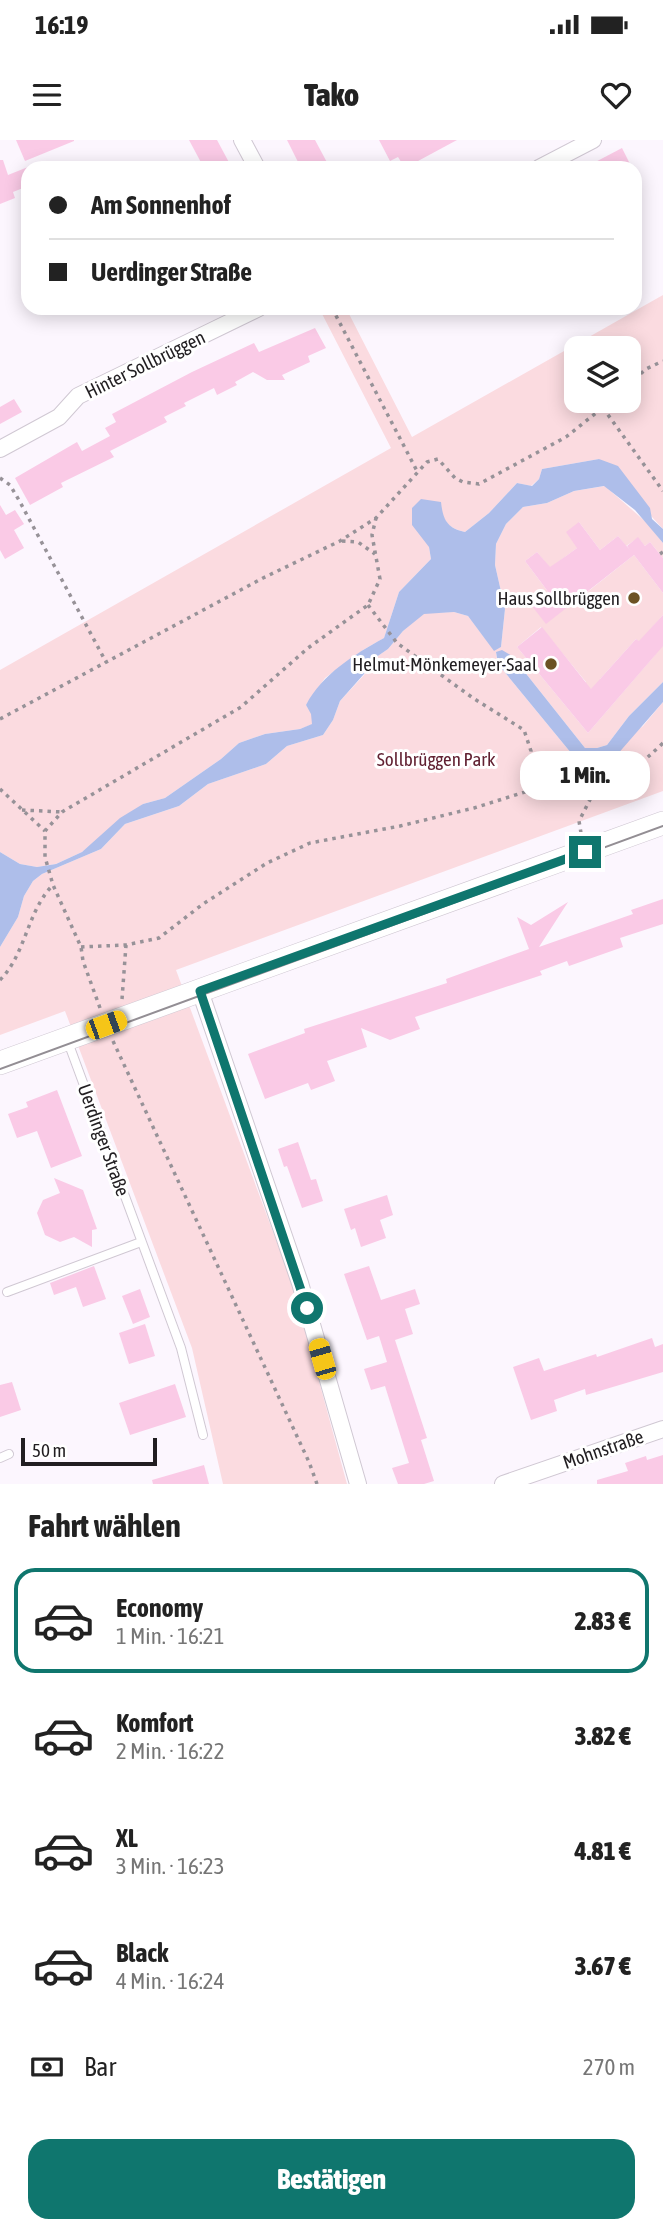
<!DOCTYPE html>
<html lang="de">
<head>
<meta charset="utf-8">
<style>
	:root { --surface:#fff; --page:#f6f6f6; --text:#222; --muted:#767676; --line:#e0e0e0; --accent:#0f766e }
	body { margin:0; font-family:"Asap Condensed",sans-serif; background:var(--page); color:var(--text); height:100vh; display:flex; flex-direction:column; font-size:26px; white-space:nowrap }
	* { box-sizing:border-box; margin:0 }
	p { font-size:23px; color:var(--muted) }
	.icon { flex:none; width:38px; height:38px; fill:none; stroke:currentColor; stroke-width:2; stroke-linecap:round; stroke-linejoin:round }
	.map { position:relative; height:1344px; overflow:hidden }
	.drawer { display:flex; flex-direction:column; background:var(--surface); flex:1 }
	.drawer>* { flex:none }
	.guide { position:absolute; left:21px; top:21px; width:621px; height:154px; border-radius:21px; box-shadow:0 4px 18px #0003; display:grid; align-content:center; height:154px; padding:0 28px; background:var(--surface) }
	.buttons { position:absolute; left:564px; top:196px; display:grid; gap:14px }
	.buttons a { display:grid; place-items:center; width:77px; height:77px; border-radius:14px; background:var(--surface); box-shadow:0 4px 18px #0003; font-size:35px }
	.scale { position:absolute; left:21px; bottom:18px; width:136px; box-sizing:border-box; padding-left:7px; border:4px solid #211e21; border-top:0; font-size:19px; line-height:24px; white-space:nowrap; color:#211e21; -webkit-text-stroke:5px #fff; paint-order:stroke }
	.end { position:absolute; width:32px; height:32px; margin:-16px; border:9px solid #0f766e; background:#fff; box-shadow:0 0 0 4px #fff }
	.from { border-radius:50% }
	.bubble { position:absolute; height:49px; border-radius:21px; background:var(--surface); box-shadow:0 4px 18px #0003; font-size:23px; font-weight:800; line-height:49px; text-align:center }
	.car { position:absolute; width:21px; height:42px; margin:-21px -10px; border-radius:9px; box-shadow:0 0 5px 2px #0007; background:linear-gradient(#f5c518 24%,#345 0 40%,#f5c518 0 76%,#345 0 86%,#f5c518 0) }
	.guide b { display:flex; align-items:center; gap:24px; height:66px; font-size:26px }
	.guide b+b { border-top:2px solid var(--line) }
	.guide i { width:18px; height:18px; background:var(--text) }
	ul { padding:0; list-style:none }
	li { display:flex; align-items:center; gap:21px; height:105px; margin:0 14px 10px; padding:0 14px; border:4px solid transparent; border-radius:21px }
	li div { flex:1 }
	li b { display:block; font-size:26px }
	li em { font-style:normal; font-weight:800 }
	li.on { border-color:var(--accent) }
	li>.icon { width:63px; height:63px; stroke-width:1.5 }
	h2 { padding:0 28px; font-size:32px; line-height:84px }
	.pay { display:flex; align-items:center; gap:18px; height:77px; padding:0 28px; font-size:26px }
	.pay p { margin-inline-start:auto }
	.button { display:flex; gap:14px; margin-top:auto; padding:14px 28px }
	.button a { flex:1; height:80px; border-radius:21px; background:var(--accent); color:#fff; font-size:28px; font-weight:800; line-height:80px; text-align:center }
	.status { display:flex; justify-content:space-between; align-items:center; height:49px; padding:0 35px; background:var(--surface); direction:ltr }
	.status svg { height:19px; fill:currentColor }
	header { display:flex; justify-content:space-between; align-items:center; height:91px; padding:0 28px; background:var(--surface); font-size:32px; font-weight:800 }
	.map>svg:first-child { display:block }
	.green { fill:#fbdbe0; fill-rule:evenodd }
	.water { fill:#aebeea }
	.building { fill:#facae6 }
	.lines { fill:none; stroke-linecap:round; stroke-linejoin:round }
	.lane-casing { stroke:#d0c8d3; stroke-width:10 }
	.street-casing { stroke:#d0c8d3; stroke-width:18 }
	.secondary-casing { stroke:#d0c8d3; stroke-width:24 }
	.path { stroke:#979298; stroke-width:3.5; stroke-dasharray:3.5 5; stroke-linecap:butt }
	.lane { stroke:#fff; stroke-width:8 }
	.street { stroke:#fff; stroke-width:16 }
	.secondary { stroke:#fff; stroke-width:23 }
	.tram { stroke:#938e94; stroke-width:2 }
	.route { stroke:#0f766e; stroke-width:9 }
	.poi-dot { fill:#6c5324; stroke:#fff; stroke-width:2.5 }
	.labels { text-anchor:middle; dominant-baseline:central; stroke-width:6; stroke-linejoin:round; paint-order:stroke }
	.street-label { font-size:19px; fill:#211e21; stroke:#fff }
	.poi-label { font-size:19px; fill:#211e21; stroke:#fff; text-anchor:end }
	.park-label { font-size:19px; fill:#612132; stroke:#fff }
</style>
</head>
<body>
<div class="status"><b>16:19</b><svg viewBox="0 0 49 12"><path d="M0 12V9h3v3zM5 12V6h3v6zM10 12V3h3v9zM15 12V0h3v12zM26 1h20v11H26zM47 4h2v5h-2z"/></svg></div>
<header><svg class="icon" aria-label="menu" viewBox="0 0 24 24"><path d="M4 6h16M4 12h16M4 18h16"/></svg>Tako<svg class="icon" aria-label="heart" viewBox="0 0 24 24"><path d="M12 20l-8-8c-3-5 5-10 8-4 3-6 11-1 8 4z"/></svg></header>
<div class="map">
<svg width="663" height="1344" viewBox="0 0 663 1344">
	<rect width="100%" height="100%" fill="#fcf6fe"/>
	<g class="green">
		<path d="M663 155V389L599 319 542 329 539 339 531 346 517 343 489 373 465 392C452 389 446 385 442 373L429 407 431 419 399 452 384 498 363 510 325 538 306 565 312 574 313 584 300 589 265 594 239 603 221 619 165 658 143 664 82 712 56 724 37 727 20 724 0 712V530L391 308 319 168H346L412 297ZM576 208H628V261H576Z"/>
		<path d="M605 346 647 383 663 403V418L650 402 645 406 638 398 626 406 618 396 600 410 579 382 577 408 550 428 537 412 525 421 549 453 532 466 576 461 634 415 663 453V475L649 491 663 504V542L629 576 607 605 597 608H585L512 516 496 513 498 524 576 619 593 624 643 586 663 562V651L176 830 293 1146 347 1344H223L192 1208 65 871 0 895V807L18 777 24 756 33 741 42 734 101 709 125 684 179 666 208 644 266 624 287 606 323 595 333 580 340 561 364 535 372 520 388 509 403 491 424 473 454 472 468 476 494 510 501 507 505 469 495 425 496 404 506 384 523 367 547 363 574 351ZM541 487 586 542 572 557 605 544 600 539 636 499 655 515 588 593 517 507Z"/>
	</g>
	<g class="water">
		<path d="M599 319 618 326 650 368 652 379 663 389V403L635 370 604 346 574 351 547 363 523 367 506 384 496 404 495 425 505 469 501 507 494 511 468 476 454 472 424 474 403 491 388 509 372 520 364 534 340 561 333 580 323 595 287 606 266 624 208 644 179 666 125 684 101 709 42 734 33 741 24 756 18 777 0 807V712L20 724 37 727 56 724 82 712 120 678 143 664 165 658 221 619 239 603 265 594 300 589 312 584 311 574 306 565C322 534 355 514 384 498L399 452 431 419 429 407 412 385V368L421 359 441 362C443 380 447 388 465 392L489 373 517 343 532 346 539 339 542 329Z"/>
		<path d="M502 510 512 516 585 608H597L607 605 629 576 663 542V562L616 616 593 624 576 619 498 524 496 512Z"/>
	</g>
	<g class="building">
		<path d="M16 0H74V1L25 21Z"/>
		<path d="M189 0H217L232 28H204Z"/>
		<path d="M287 0H315L330 28H301Z"/>
		<path d="M379 0H457L405 28 398 17 390 21Z"/>
		<path d="M622 8 632 28H584Z"/>
		<path d="M0 20H3L8 35 28 27V46L13 52 15 58 0 64Z"/>
		<path d="M315 188 326 208 308 216 310 222 282 235 285 240H267L253 232 235 242 237 245 217 255 214 248 184 263 186 266 164 277 167 282 110 311 114 317 61 343 63 347 30 365 15 338 77 302 82 311 110 296 105 288 116 282 112 274 192 232 254 203 259 212Z"/>
		<path d="M14 259 22 272 0 284V267Z"/>
		<path d="M0 365 6 375 15 370 24 384 14 390 24 408 5 419 0 410Z"/>
		<path d="M579 382 600 410 618 396 630 410 627 406 638 397 645 406 650 402 663 418V453L634 415 546 484 532 466 549 453 525 421 537 412 550 427 566 416 577 408 566 392Z"/>
		<path d="M663 475V506L588 593 517 507 542 487 591 549 636 499 639 501Z"/>
		<path d="M663 759V784L620 798 623 807 569 826 567 821 540 831 542 835 415 877 420 889 390 900 361 888 367 907 327 921 335 941 311 950 308 943 265 959 248 914 305 893 304 889 447 843 446 839 529 809 517 777 531 785 568 762 539 807 633 774 631 770Z"/>
		<path d="M57 950 82 1016 51 1028 37 991 17 998 8 974 28 967 26 962Z"/>
		<path d="M298 1002 311 1040 316 1039 323 1061 302 1068 287 1026 284 1027 278 1009Z"/>
		<path d="M54 1038 83 1050 97 1089 92 1090V1107L74 1097 60 1102 45 1095 37 1073 43 1060 60 1053Z"/>
		<path d="M387 1055 393 1075 380 1080 386 1098 361 1107 355 1088 351 1090 344 1069Z"/>
		<path d="M94 1126 106 1159 83 1167 76 1147 54 1155 50 1143Z"/>
		<path d="M369 1126 381 1160 415 1149 420 1164 405 1169 413 1194 395 1200 427 1298 421 1300 434 1341 424 1344H398L392 1328 409 1323 385 1246 371 1250 364 1229 387 1222 379 1196 367 1200 344 1134Z"/>
		<path d="M140 1149 150 1177 133 1184 122 1156Z"/>
		<path d="M145 1184 155 1216 129 1224 119 1193Z"/>
		<path d="M652 1198 655 1207 663 1204V1232L586 1255 585 1249 554 1260 557 1271 531 1280 513 1227 539 1218 544 1231 596 1214 597 1217Z"/>
		<path d="M12 1242 21 1270 0 1277V1245Z"/>
		<path d="M175 1244 186 1277 130 1295 119 1263Z"/>
		<path d="M663 1315V1344H597V1340L628 1331 625 1323 646 1316 647 1320Z"/>
		<path d="M204 1325 209 1344H153L152 1340Z"/>
	</g>
	<g class="lines">
		<defs>
			<g id="lane">
				<path d="M68 902 181 1208 203 1295"/>
				<path d="M7 1152 141 1102"/>
				<path d="M0 1318 9 1314"/>
			</g>
			<g id="street">
				<path d="M242 0 257 28"/>
				<path d="M539 28 593 0"/>
				<path d="M0 309 59 277 78 256 259 168"/>
				<path d="M200 851 300 1143 358 1344"/>
				<path d="M503 1344 663 1289"/>
			</g>
			<path id="secondary" d="M0 923 663 683"/>
		</defs>
		<use href="#lane" class="lane-casing"/>
		<use href="#street" class="street-casing"/>
		<use href="#secondary" class="secondary-casing"/>
		<g class="path">
			<path d="M332 168 417 331"/>
			<path d="M571 223 576 230"/>
			<path d="M628 245 646 229 663 221"/>
			<path d="M598 261 663 351"/>
			<path d="M0 338 10 345 20 362 106 522"/>
			<path d="M342 401 358 402 375 414"/>
			<path d="M660 414 663 412"/>
			<path d="M368 465 397 503 473 558 524 590 531 611 528 651"/>
			<path d="M0 579 263 438 340 401 376 378 427 322 438 319 455 338 463 342 479 344 566 297 611 261"/>
			<path d="M0 649 45 691"/>
			<path d="M22 670 62 672"/>
			<path d="M581 693 579 681 597 646C626 637 641 624 663 603"/>
			<path d="M81 807 126 805 159 798 203 764 267 723 310 703 400 686 474 668 528 651 554 646H597"/>
			<path d="M0 840C26 814 27 771 53 745"/>
			<path d="M122 859 126 805"/>
			<path d="M100 868 83 821 81 807 53 745 45 717V691L62 672 241 567 308 508 368 465 380 439 372 395 376 378"/>
			<path d="M113 901 309 1322 317 1344"/>
		</g>
		<use href="#lane" class="lane"/>
		<use href="#street" class="street"/>
		<use href="#secondary" class="secondary"/>
		<path class="tram" d="M0 929 663 686"/>
	</g>
	<g class="lines">
		<path class="route" d="M307 1168 200 851 585 712"/>
	</g>
	<g class="poi-dot">
		<circle cx="634" cy="458" r="7"/>
		<circle cx="551" cy="524" r="7"/>
	</g>
	<g class="labels">
		<g class="street-label">
			<text transform="translate(145 224) rotate(-26)">Hinter Sollbrüggen</text>
			<text transform="translate(104 1000) rotate(70)">Uerdinger Straße</text>
			<text transform="translate(603 1309) rotate(-19)">Mohnstraße</text>
		</g>
		<g class="poi-label">
			<text x="620" y="458">Haus Sollbrüggen</text>
			<text x="537" y="524">Helmut-Mönkemeyer-Saal</text>
		</g>
		<g class="park-label">
			<text x="436" y="619">Sollbrüggen Park</text>
		</g>
	</g>
</svg>
<div class="buttons">
<a><svg class="icon" aria-label="layers" viewBox="0 0 24 24"><path d="M12 4l9 5-9 5-9-5zM3 14l9 5 9-5"/></svg></a>
</div>
<div class="scale">50 m</div>
<i class="end from" style="left:307px;top:1168px"></i>
<i class="end" style="left:585px;top:712px"></i>
<div class="bubble" style="left:520px;top:611px;width:130px">1 Min.</div>
<i class="car" style="left:106px;top:885px;rotate:70deg"></i>
<i class="car" style="left:322px;top:1219px;rotate:344deg"></i>
<div class="guide">
<b><i class="from"></i>Am Sonnenhof</b>
<b><i></i>Uerdinger Straße</b>
</div>
</div>
<section class="drawer">
<h2>Fahrt wählen</h2>
<ul>
<li class="on"><svg class="icon" aria-label="car" viewBox="0 0 24 24"><path d="M5 17H2v-5l4-1 3-4h7l3 4 3 1v5h-3M9 17h6M6 11h13"/><circle cx="7" cy="17" r="2"/><circle cx="17" cy="17" r="2"/></svg><div><b>Economy</b><p>1 Min. · 16:21</p></div><em>2.83 €</em></li>
<li><svg class="icon" aria-label="car" viewBox="0 0 24 24"><path d="M5 17H2v-5l4-1 3-4h7l3 4 3 1v5h-3M9 17h6M6 11h13"/><circle cx="7" cy="17" r="2"/><circle cx="17" cy="17" r="2"/></svg><div><b>Komfort</b><p>2 Min. · 16:22</p></div><em>3.82 €</em></li>
<li><svg class="icon" aria-label="car" viewBox="0 0 24 24"><path d="M5 17H2v-5l4-1 3-4h7l3 4 3 1v5h-3M9 17h6M6 11h13"/><circle cx="7" cy="17" r="2"/><circle cx="17" cy="17" r="2"/></svg><div><b>XL</b><p>3 Min. · 16:23</p></div><em>4.81 €</em></li>
<li><svg class="icon" aria-label="car" viewBox="0 0 24 24"><path d="M5 17H2v-5l4-1 3-4h7l3 4 3 1v5h-3M9 17h6M6 11h13"/><circle cx="7" cy="17" r="2"/><circle cx="17" cy="17" r="2"/></svg><div><b>Black</b><p>4 Min. · 16:24</p></div><em>3.67 €</em></li>
</ul>
<div class="pay"><svg class="icon" aria-label="cash" viewBox="0 0 24 24"><path d="M3 7h18v10H3z"/><circle cx="12" cy="12" r="2"/></svg>Bar<p>270 m</p></div>
<div class="button"><a>Bestätigen</a></div>
</section>
</body>
</html>
